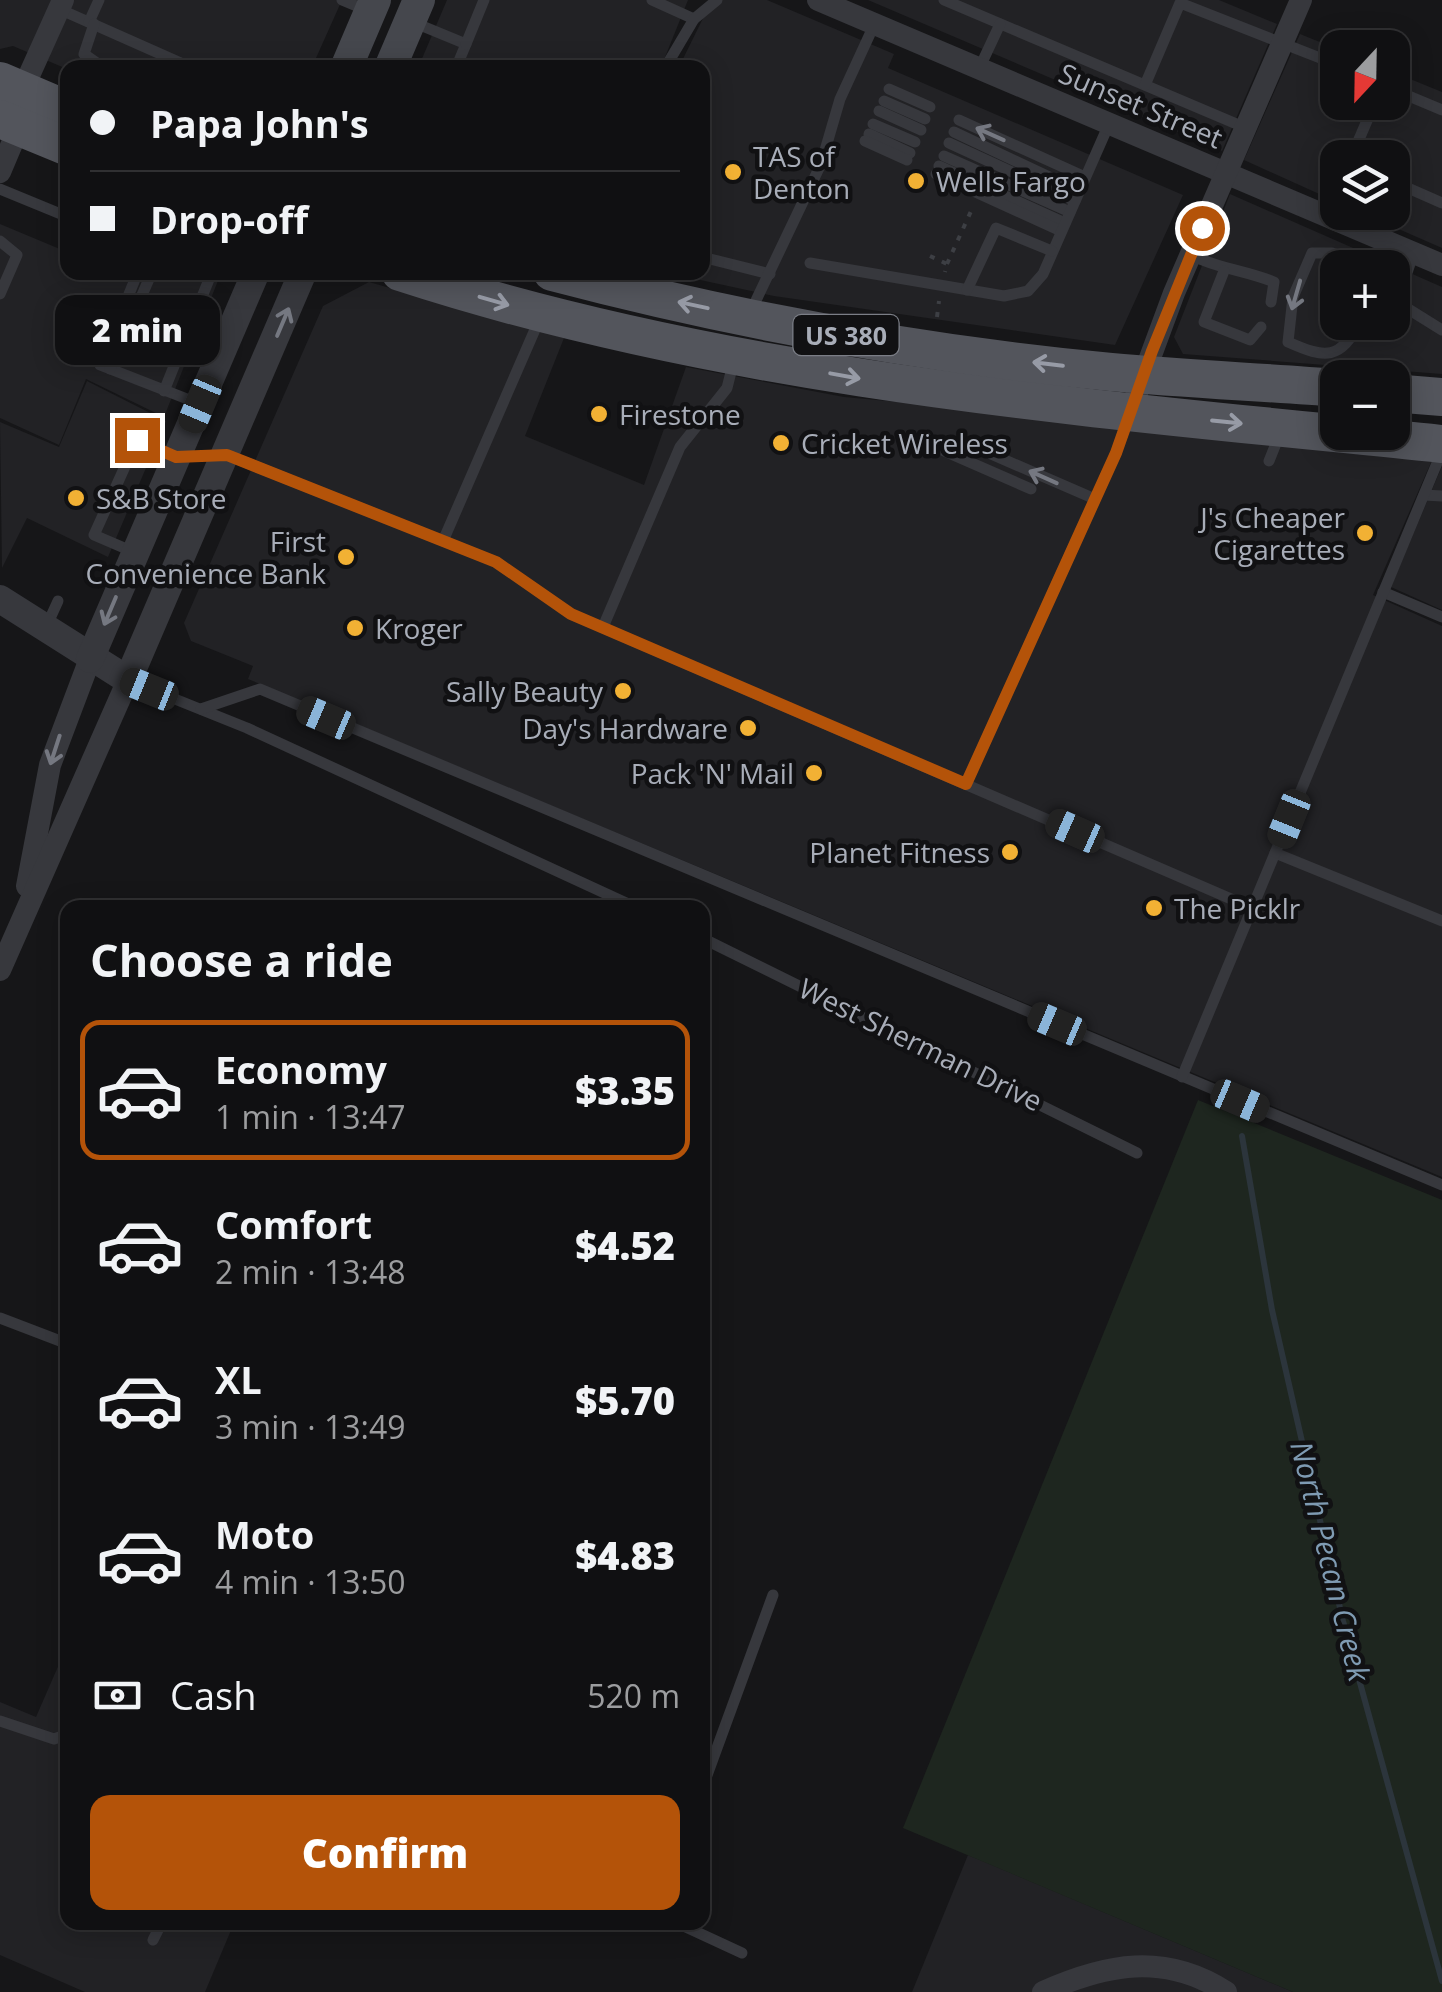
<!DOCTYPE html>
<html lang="en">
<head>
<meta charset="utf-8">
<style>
	:root { --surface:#101012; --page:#19191b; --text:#f1f3f6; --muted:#9c9d9f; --line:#303032; --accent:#b45309 }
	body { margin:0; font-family:"Open Sans",sans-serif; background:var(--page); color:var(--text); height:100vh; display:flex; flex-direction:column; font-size:38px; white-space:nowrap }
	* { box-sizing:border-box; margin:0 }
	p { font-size:32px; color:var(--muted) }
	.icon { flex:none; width:55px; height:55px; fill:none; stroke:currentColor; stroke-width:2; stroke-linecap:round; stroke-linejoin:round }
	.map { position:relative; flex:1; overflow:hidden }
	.drawer { position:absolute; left:60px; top:900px; width:650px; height:1030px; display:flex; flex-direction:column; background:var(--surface); border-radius:20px; box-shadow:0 5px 25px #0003,0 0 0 2px var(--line) }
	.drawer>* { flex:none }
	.banner { position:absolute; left:60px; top:60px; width:650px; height:220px; border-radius:20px; box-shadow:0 5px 25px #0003,0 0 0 2px var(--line); display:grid; align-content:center; height:220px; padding:0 30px; background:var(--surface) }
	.needle { width:65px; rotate:202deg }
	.fabs { position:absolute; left:1320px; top:30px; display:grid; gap:20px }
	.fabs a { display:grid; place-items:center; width:90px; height:90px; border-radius:20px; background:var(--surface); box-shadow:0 5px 25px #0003,0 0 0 2px var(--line); font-size:50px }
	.end { position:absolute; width:45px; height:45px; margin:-22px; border:12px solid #b45309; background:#fff; box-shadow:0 0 0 5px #fff }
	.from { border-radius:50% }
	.bubble { position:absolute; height:70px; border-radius:20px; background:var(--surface); box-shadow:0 5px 25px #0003,0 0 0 2px var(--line); font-size:32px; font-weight:800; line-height:70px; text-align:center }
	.car { position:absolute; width:30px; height:60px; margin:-30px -15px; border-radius:12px; box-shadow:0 0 8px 2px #0007; background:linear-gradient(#222 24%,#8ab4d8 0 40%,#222 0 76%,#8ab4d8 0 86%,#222 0) }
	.banner b { display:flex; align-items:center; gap:35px; height:95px; font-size:38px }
	.banner b+b { border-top:2px solid var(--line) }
	.banner i { width:25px; height:25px; background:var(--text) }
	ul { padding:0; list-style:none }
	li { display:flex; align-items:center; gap:30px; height:140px; margin:0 20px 15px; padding:0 10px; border:5px solid transparent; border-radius:20px }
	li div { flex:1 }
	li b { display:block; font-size:38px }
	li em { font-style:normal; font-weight:800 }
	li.current { border-color:var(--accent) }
	li>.icon { width:90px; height:90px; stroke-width:1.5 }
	h2 { padding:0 30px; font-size:45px; line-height:120px }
	.pay { display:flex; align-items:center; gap:25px; height:110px; padding:0 30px; font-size:38px }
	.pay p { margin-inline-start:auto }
	.primary-button { display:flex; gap:20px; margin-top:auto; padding:20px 30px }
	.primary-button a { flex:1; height:115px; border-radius:20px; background:var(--accent); color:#fff; font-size:40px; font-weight:800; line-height:115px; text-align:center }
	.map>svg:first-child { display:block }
	.built { fill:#222225; fill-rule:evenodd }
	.green { fill:#1e261f }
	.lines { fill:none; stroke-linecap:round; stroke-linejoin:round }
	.stream { stroke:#2c353c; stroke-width:6 }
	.path { stroke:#3d3f44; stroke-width:4; stroke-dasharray:5 8; stroke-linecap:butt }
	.service { stroke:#37383d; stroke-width:11 }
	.minor { stroke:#37383d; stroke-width:22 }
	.tertiary { stroke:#37383d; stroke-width:28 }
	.secondary { stroke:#45474d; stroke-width:32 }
	.primary { stroke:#53555c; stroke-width:38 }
	.oneway { stroke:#757881 }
	.oneway2 { stroke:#979ba6 }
	.route { stroke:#b45309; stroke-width:12 }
	.poi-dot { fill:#f2b134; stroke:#111113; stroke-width:4 }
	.labels { text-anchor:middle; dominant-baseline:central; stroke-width:9; stroke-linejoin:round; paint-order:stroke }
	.shield { fill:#111113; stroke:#7b7e86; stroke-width:2.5 }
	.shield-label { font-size:25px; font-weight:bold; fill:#a8adb8 }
	.street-label { font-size:28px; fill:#a8adb8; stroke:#111113 }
	.poi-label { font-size:28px; fill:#a8adb8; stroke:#111113; text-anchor:start }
	.water-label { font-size:30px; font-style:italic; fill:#7f9bb3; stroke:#111113 }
</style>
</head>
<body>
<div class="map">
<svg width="1442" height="1992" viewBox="0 0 1442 1992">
	<rect width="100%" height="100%" fill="#161618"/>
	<g class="built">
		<path d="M0 0H342L312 67 67 69 13 46 0 49Z"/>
		<path d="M447 0H688L661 67 418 68Z"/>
		<path d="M712 0H767L894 54 888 68 1183 195 1115 345 774 296 668 273 702 272V68L679 67Z"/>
		<path d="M868 0H1219L1277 24 1222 151Z"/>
		<path d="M1300 34 1337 49 1338 102H1392L1393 72 1442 92V248L1362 213 1392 212V158H1338L1337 202 1244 160Z"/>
		<path d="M1230 194 1442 287V374L1183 354 1174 337ZM1338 268H1392V322H1338Z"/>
		<path d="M0 224 67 252 68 272 116 273 128 278 131 273H221L164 417 86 379 59 445 0 418Z"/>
		<path d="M369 282 564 338 525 436 644 485 686 367 844 397 1436 451 1373 595 1442 626V1177L248 679 253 666 191 641 184 623 323 306Z"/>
		<path d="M87 381 166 421 108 557 27 518 2 568 0 422 59 447Z"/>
		<path d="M1442 466V610L1391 587Z"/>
		<path d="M67 1646 68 1922 234 1923 205 1992H85L0 1955V1702L36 1717Z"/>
		<path d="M968 1855 1293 1992H912Z"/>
	</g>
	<path class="green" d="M1198 1100 1442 1200V1992H1293L903 1828Z"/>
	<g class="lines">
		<path class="stream" d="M1242 1136 1272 1310 1343 1621 1442 1981"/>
		<g class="path">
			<path d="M930 256 947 264 945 272"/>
			<path d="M947 264 972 209"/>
			<path d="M937 317 939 301"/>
		</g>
		<g class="service">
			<path d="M342 0 366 10"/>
			<path d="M652 0 694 19"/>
			<path d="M944 0 1246 128"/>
			<path d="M59 9 192 68"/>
			<path d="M89 22 99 0"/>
			<path d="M415 23 466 44 456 68"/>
			<path d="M94 24 84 54 104 68"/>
			<path d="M466 44 484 0"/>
			<path d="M665 68 694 19 717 0"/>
			<path d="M979 69 1000 24"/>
			<path d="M1145 85 1180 3 1338 65"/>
			<path d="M889 89 930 107"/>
			<path d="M1392 89 1442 110"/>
			<path d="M884 101 925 119"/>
			<path d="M879 111 921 130"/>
			<path d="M959 120 1085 177"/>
			<path d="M873 124 915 142"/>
			<path d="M954 132 1079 191"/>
			<path d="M869 134 910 153"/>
			<path d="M865 141 907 160"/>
			<path d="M949 143 1075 201"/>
			<path d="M944 156 1070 212"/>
			<path d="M1351 158 1375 102"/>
			<path d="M939 166 1065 223"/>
			<path d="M936 174 1061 231"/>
			<path d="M1392 181 1442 203"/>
			<path d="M0 189 68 217"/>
			<path d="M1326 215 1338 189"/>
			<path d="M0 241 17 255 0 294"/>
			<path d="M1414 252 1397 302 1442 330"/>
			<path d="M1191 255C1219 269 1244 270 1274 282L1271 302"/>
			<path d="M702 257 770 274"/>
			<path d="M810 263 1004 296 1028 291 1043 274 1109 124"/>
			<path d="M1358 268 1354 260 1332 253H1312L1293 297 1288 342C1326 359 1340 360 1360 322"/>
			<path d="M1224 271 1204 322 1250 340 1261 327"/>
			<path d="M138 272 100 365 200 404"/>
			<path d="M231 272 253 281"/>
			<path d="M967 290 996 228 1052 251"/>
			<path d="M750 313 821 164 840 99 875 23"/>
			<path d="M110 369 152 272"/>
			<path d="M164 391 212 272"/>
			<path d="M935 447 1031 489"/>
			<path d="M991 454 1095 499"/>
			<path d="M227 455 496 562 571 614 1252 908"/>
			<path d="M1269 461 1281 431"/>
			<path d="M1424 495 1442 496"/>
			<path d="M443 541 540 318"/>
			<path d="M136 553 94 535 137 440 175 457"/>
			<path d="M1383 592 1442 617"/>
			<path d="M47 625 58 601"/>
			<path d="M603 627 680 447 727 388 734 360"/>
			<path d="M130 681 247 728 637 908"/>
			<path d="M201 709 260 689 1442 1185"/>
			<path d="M966 784 1116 453 1128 418"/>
			<path d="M1275 853 1442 921"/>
			<path d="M702 938 1137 1153"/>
			<path d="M1182 1077 1442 451"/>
			<path d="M0 1318 68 1344"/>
			<path d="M0 1721 54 1739 68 1734"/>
			<path d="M702 1789 773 1595"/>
			<path d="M675 1922 742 1953"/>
			<path d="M153 1940 162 1922"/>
		</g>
		<g class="minor">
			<path d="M818 0 1442 265"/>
			<path d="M0 172 19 127 22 91 63 0"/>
			<path d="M1130 412 1174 293 1301 0"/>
			<path d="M27 886 50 765 90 659"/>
			<path d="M0 970 128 680"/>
			<path d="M1043 1992C1106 1964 1164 1952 1226 1992"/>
		</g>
		<g class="tertiary">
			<path d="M0 599 128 680 303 272"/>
			<path d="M90 659 256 272"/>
		</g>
		<g class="secondary">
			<path d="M346 68 375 0"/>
			<path d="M390 68 419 0"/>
		</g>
		<g class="primary">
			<path d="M0 81 68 110"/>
			<path d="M0 119 68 147"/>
			<path d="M400 272C738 382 1091 408 1442 444"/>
			<path d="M552 272C734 320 923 354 1111 372 1186 379 1262 382 1338 388"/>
			<path d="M1392 393 1442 397"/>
		</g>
	</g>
	<defs><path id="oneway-shaft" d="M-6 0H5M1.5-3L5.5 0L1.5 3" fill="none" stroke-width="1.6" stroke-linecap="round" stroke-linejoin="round" transform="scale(2.5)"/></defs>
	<g class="oneway">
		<use href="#oneway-shaft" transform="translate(990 134) rotate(-156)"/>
		<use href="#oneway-shaft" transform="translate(1296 295) rotate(106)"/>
		<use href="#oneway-shaft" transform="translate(283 322) rotate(-67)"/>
		<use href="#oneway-shaft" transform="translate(1043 477) rotate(-156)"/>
		<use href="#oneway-shaft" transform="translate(110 611) rotate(113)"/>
		<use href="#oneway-shaft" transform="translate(55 750) rotate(108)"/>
	</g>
	<g class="oneway2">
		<use href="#oneway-shaft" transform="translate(494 301) rotate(16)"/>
		<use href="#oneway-shaft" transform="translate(693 305) rotate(-168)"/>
		<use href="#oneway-shaft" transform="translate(1048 364) rotate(-173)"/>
		<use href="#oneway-shaft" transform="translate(845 376) rotate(10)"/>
		<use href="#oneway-shaft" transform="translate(1227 422) rotate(6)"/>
	</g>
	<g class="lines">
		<path class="route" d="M137 440 176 457 227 455 496 562 571 614 966 784 1116 453 1152 351 1202 228"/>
	</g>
	<g class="poi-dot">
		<circle cx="733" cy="172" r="10"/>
		<circle cx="916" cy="181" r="10"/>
		<circle cx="599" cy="414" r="10"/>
		<circle cx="781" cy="443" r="10"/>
		<circle cx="76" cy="498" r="10"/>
		<circle cx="1365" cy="533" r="10"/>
		<circle cx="346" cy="557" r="10"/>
		<circle cx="355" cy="628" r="10"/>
		<circle cx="623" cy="691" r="10"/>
		<circle cx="748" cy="728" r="10"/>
		<circle cx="814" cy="773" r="10"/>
		<circle cx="1010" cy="852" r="10"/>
		<circle cx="1154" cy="908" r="10"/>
	</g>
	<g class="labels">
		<rect class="shield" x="793.5" y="315" width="105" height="40" rx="8"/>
		<g class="shield-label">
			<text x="846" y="335">US 380</text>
		</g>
		<g class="street-label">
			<text transform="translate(1141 105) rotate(23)">Sunset Street</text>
			<text transform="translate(921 1044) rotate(26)">West Sherman Drive</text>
		</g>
		<g class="poi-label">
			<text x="753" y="156">TAS of<tspan x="753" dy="32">Denton</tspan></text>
			<text x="936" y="181">Wells Fargo</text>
			<text x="619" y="414">Firestone</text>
			<text x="801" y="443">Cricket Wireless</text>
			<text x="96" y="498">S&amp;B Store</text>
			<text x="1345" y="517" text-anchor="end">J's Cheaper<tspan x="1345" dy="32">Cigarettes</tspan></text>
			<text x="326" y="541" text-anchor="end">First<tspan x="326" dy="32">Convenience Bank</tspan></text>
			<text x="375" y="628">Kroger</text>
			<text x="603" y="691" text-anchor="end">Sally Beauty</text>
			<text x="728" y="728" text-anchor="end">Day's Hardware</text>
			<text x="794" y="773" text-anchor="end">Pack 'N' Mail</text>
			<text x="990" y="852" text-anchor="end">Planet Fitness</text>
			<text x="1174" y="908">The Picklr</text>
		</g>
		<g class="water-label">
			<text transform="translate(1331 1561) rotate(76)">North Pecan Creek</text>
		</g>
	</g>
</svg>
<div class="fabs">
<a><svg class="needle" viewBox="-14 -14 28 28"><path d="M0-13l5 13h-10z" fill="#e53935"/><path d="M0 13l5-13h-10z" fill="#9c9d9f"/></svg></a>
<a><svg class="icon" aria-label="layers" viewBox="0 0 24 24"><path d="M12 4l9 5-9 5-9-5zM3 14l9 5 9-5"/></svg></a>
<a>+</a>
<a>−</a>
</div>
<i class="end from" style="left:1202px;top:228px"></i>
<i class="end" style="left:137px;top:440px"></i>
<div class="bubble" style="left:55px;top:295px;width:165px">2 min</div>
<i class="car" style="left:200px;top:404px;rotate:203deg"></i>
<i class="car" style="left:149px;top:689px;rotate:292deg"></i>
<i class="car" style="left:326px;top:718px;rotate:293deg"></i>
<i class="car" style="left:1289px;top:819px;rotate:202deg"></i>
<i class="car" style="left:1075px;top:831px;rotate:294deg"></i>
<i class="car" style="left:1057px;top:1024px;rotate:293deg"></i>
<i class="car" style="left:1240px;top:1101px;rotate:113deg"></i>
<div class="banner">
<b><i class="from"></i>Papa John's</b>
<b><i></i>Drop-off</b>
</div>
<section class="drawer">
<h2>Choose a ride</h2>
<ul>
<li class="current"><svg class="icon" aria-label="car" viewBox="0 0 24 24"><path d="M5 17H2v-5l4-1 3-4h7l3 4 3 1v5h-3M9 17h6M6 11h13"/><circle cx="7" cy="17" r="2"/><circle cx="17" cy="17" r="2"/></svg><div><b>Economy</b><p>1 min · 13:47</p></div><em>$3.35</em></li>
<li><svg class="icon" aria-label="car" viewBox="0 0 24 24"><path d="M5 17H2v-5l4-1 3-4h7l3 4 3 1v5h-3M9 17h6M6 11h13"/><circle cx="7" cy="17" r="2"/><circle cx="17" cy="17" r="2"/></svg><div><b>Comfort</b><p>2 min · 13:48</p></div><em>$4.52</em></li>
<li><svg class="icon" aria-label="car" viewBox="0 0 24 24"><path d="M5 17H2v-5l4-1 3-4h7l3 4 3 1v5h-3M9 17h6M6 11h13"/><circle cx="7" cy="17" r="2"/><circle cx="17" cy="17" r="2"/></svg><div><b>XL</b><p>3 min · 13:49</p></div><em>$5.70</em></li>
<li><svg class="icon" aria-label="car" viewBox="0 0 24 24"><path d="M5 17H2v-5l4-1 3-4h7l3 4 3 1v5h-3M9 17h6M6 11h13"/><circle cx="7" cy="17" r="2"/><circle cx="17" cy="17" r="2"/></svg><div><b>Moto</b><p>4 min · 13:50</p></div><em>$4.83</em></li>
</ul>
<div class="pay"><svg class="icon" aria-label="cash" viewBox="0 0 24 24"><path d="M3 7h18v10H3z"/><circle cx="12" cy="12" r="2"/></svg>Cash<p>520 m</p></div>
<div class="primary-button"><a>Confirm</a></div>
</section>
</div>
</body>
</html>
